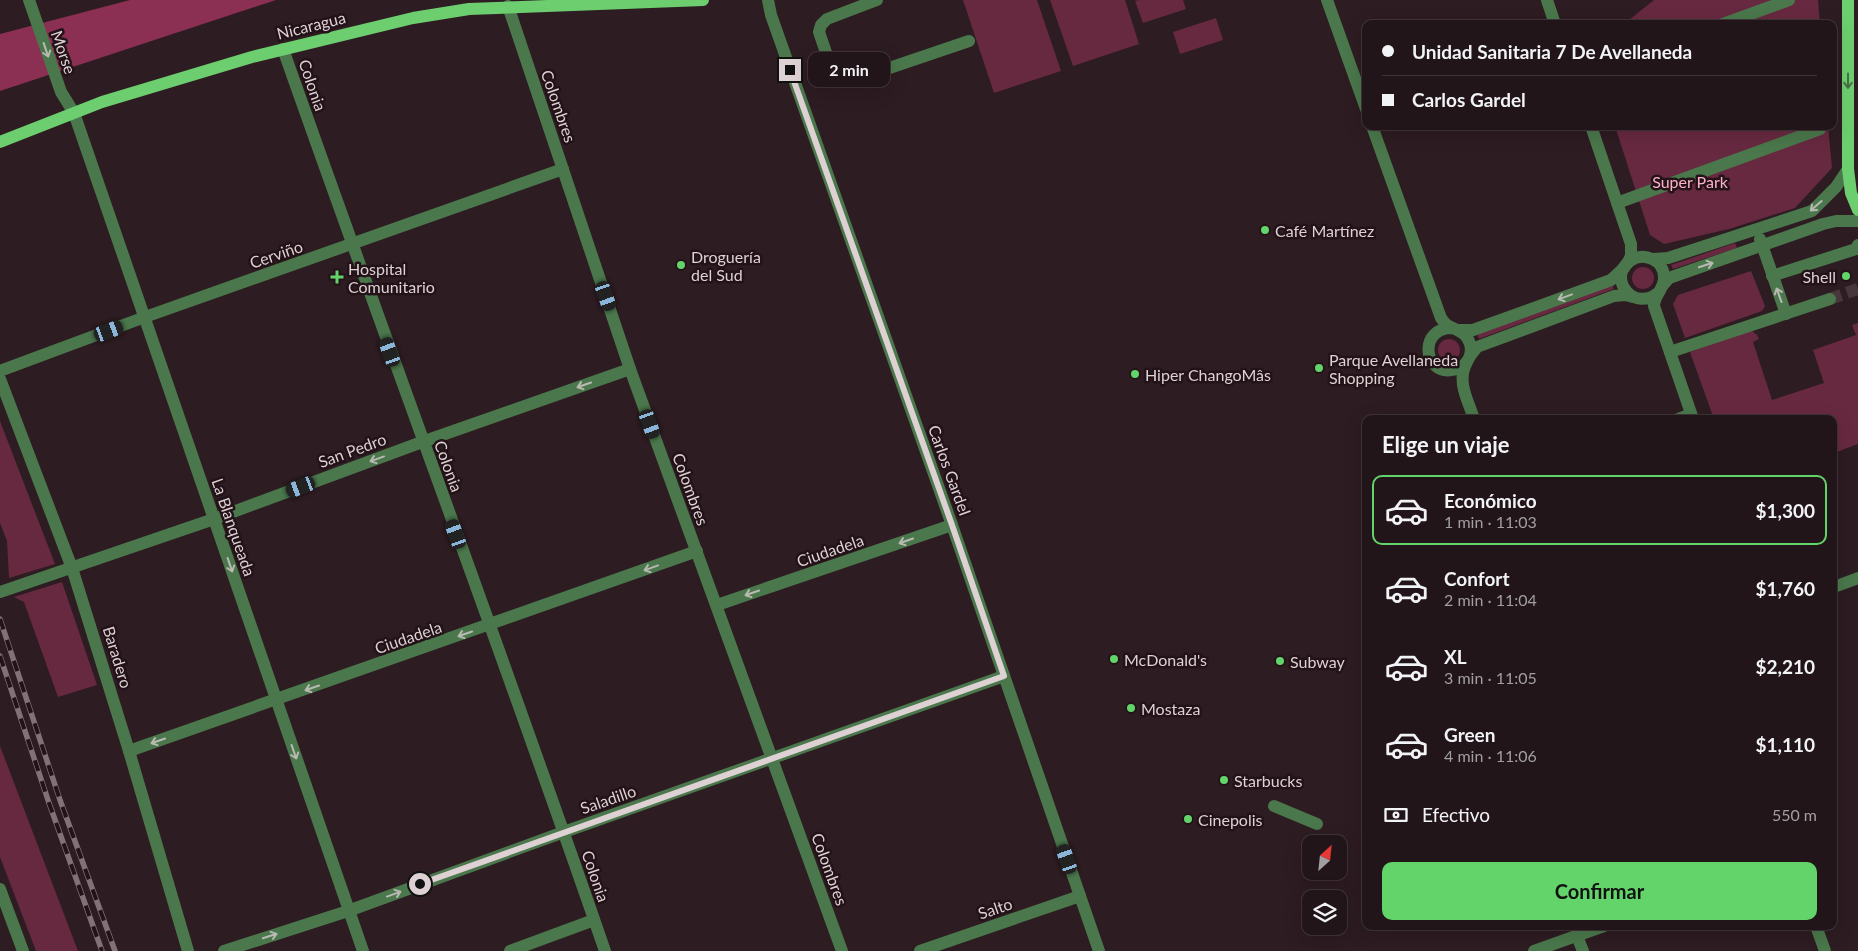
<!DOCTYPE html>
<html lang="es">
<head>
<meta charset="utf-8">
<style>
	:root { --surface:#221519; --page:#2e2226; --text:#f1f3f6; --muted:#a29fa2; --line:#3f3438; --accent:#63d469 }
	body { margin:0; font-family:Lato,sans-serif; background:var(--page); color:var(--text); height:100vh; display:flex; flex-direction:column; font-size:19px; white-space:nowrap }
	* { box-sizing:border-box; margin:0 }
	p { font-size:16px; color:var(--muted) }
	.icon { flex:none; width:28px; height:28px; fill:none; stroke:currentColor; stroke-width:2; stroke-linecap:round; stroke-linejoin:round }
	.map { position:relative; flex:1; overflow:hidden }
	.details { position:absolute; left:1362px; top:415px; width:475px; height:515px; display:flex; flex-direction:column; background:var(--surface); border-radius:10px; box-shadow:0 5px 20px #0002,0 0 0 1px var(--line) }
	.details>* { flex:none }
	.top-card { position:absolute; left:1362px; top:20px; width:475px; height:110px; border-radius:10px; box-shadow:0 5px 20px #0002,0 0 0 1px var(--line); display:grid; align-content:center; height:110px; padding:0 20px; background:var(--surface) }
	.needle { width:32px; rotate:27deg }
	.fabs { position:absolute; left:1302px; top:835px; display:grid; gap:10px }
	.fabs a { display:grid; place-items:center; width:45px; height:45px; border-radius:10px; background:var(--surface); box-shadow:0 5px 20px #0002,0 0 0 1px var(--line); font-size:25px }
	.end { position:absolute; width:22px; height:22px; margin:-11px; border:6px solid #ddd1d4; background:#111; box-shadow:0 0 0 2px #111 }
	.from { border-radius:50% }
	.bubble { position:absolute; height:35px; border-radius:10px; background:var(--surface); box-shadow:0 5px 20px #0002,0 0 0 1px var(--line); font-size:16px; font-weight:700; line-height:35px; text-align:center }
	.car { position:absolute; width:15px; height:30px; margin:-15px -8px; border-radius:6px; box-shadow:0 0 4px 1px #0007; background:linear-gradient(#222 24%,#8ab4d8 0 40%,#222 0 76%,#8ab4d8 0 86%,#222 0) }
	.top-card b { display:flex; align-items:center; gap:18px; height:48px; font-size:19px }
	.top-card b+b { border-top:1px solid var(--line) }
	.top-card i { width:12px; height:12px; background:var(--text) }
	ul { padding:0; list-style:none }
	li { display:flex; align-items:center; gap:15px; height:70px; margin:0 10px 8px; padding:0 10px; border:2px solid transparent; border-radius:10px }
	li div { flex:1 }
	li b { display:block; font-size:19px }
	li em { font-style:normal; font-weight:700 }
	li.current { border-color:var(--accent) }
	li>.icon { width:45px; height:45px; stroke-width:1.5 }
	h2 { padding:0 20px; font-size:22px; line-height:60px }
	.pay { display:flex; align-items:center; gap:12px; height:55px; padding:0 20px; font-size:19px }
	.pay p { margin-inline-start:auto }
	.primary-button { display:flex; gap:10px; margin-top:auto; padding:10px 20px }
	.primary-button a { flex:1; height:58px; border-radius:10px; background:var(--accent); color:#111; font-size:20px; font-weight:700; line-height:58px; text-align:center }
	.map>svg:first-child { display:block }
	.green { fill:#672940 }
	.water { fill:#8b2f53 }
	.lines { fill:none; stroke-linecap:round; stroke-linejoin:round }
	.minor-tunnel { stroke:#47373c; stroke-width:12; stroke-dasharray:12 6; stroke-linecap:butt }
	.minor { stroke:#4a774b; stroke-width:12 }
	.major { stroke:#6cce6f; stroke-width:12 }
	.rail-casing { stroke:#807276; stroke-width:5.5 }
	.rail { stroke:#231318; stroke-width:4; stroke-dasharray:11; stroke-linecap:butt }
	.oneway { stroke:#b8bab2 }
	.oneway2 { stroke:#487044 }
	.route { stroke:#ddd1d4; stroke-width:6 }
	.poi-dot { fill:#63d469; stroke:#231318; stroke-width:2 }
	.labels { text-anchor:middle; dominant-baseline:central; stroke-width:5; stroke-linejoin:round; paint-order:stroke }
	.street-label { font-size:16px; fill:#ddd1d4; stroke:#231318 }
	.park-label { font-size:16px; fill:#ffb0c8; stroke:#231318 }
	.poi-label { font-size:16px; fill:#ddd1d4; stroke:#231318; text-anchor:start }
</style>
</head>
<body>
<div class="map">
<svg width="1858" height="951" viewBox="0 0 1858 951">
	<rect width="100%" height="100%" fill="#2d1c21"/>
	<g class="green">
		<path d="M963 0H1037L1061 71 994 93Z"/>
		<path d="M1050 0H1125L1139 44 1073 66Z"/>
		<path d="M1139 0H1183L1186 9 1143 23 1135 1Z"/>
		<path d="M1654 0H1818L1820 24H1624Z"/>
		<path d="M1216 18 1223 40 1180 54 1173 32Z"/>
		<path d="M1615 126H1828L1832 168 1795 208 1729 229 1664 244 1650 235Z"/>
		<path d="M1735 243 1737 248 1673 269 1671 265Z"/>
		<circle cx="1643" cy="278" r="11"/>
		<path d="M1751 271 1765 306 1762 311 1685 338 1673 304 1678 295Z"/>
		<path d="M1612 285 1614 289 1479 339 1477 334Z"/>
		<path d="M1858 323V444L1834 453V419H1714L1690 352 1751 330 1757 335 1759 339 1753 342 1772 400 1824 383 1813 350 1856 335 1852 325Z"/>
		<circle cx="1449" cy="350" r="11"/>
		<path d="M0 421 55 564 9 578 7 541 0 523Z"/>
		<path d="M62 582 97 685 58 697 24 602 14 597Z"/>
		<path d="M0 746 78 951H36L0 857Z"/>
	</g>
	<path class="water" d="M130 0H276L0 91V34Z"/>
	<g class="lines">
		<path class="minor-tunnel" d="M1830 299 1858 289"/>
		<g class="minor">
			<path d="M29 0 61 92 74 113 363 951"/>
			<path d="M768 0 771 15 952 525 1099 951"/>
			<path d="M877 0 827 19 821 25 819 32 833 73 839 79 851 81 969 41"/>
			<path d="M1327 0 1366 109"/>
			<path d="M1547 0 1555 24"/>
			<path d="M508 6 630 369 842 951"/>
			<path d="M1723 24 1789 0"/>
			<path d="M283 49C389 350 501 649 605 951"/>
			<path d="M1372 126 1441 318C1443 321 1445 324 1449 326 1452 328 1456 329 1459 331 1470 336 1474 350 1468 360 1464 366 1459 370 1452 370 1423 375 1418 327 1453 328"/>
			<path d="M1591 126 1631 244V256L1627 264"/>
			<path d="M1617 203 1820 129"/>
			<path d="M1760 239 1786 314"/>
			<path d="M1653 259 1668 258 1812 211 1836 187 1848 169"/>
			<path d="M1772 276 1856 249 1858 245"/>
			<path d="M1663 285 1669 278 1823 224 1836 221H1858"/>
			<path d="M1660 291C1635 315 1606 278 1630 261 1643 251 1664 260 1664 277 1665 288 1654 295 1654 306L1693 419"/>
			<path d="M1459 330H1473L1611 280 1624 268"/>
			<path d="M1670 352 1830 299"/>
			<path d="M1470 356 1477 347 1614 296 1625 295 1633 297"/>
			<path d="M1467 362C1456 381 1468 400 1474 419"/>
			<path d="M0 371 145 317 563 169"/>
			<path d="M0 379 72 568 129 751 188 951"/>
			<path d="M1678 419 1691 414"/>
			<path d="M1834 587 1858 578"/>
			<path d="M0 592 214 519 422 442 630 369"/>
			<path d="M717 605 952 525"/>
			<path d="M129 751 697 551"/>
			<path d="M1274 806 1317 824"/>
			<path d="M0 889 23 951"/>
			<path d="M1816 926 1825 951"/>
			<path d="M1577 936 1583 951"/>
			<path d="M224 951 348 911 564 832 1004 676"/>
			<path d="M510 951 594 920"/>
			<path d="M920 951 1080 896"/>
			<path d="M1534 951 1604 926"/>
		</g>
		<g class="major">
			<path d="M1848 0V169L1851 193 1858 210"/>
			<path d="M0 142 102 102 252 57 413 18 469 9 703 0"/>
		</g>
		<defs>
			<g id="rail">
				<path d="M0 619 60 800 115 951"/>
				<path d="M0 656 49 803 102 951"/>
			</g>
		</defs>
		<use href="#rail" class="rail-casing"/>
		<use href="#rail" class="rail"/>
	</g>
	<defs><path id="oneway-shaft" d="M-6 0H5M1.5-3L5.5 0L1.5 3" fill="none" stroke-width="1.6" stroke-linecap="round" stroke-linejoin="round" transform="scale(1.25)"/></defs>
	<g class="oneway">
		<use href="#oneway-shaft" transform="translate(46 50) rotate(71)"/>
		<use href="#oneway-shaft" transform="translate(1816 206) rotate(139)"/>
		<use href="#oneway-shaft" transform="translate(1706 265) rotate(-18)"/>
		<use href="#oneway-shaft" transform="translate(1779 295) rotate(-110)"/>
		<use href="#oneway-shaft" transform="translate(1565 297) rotate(160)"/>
		<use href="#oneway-shaft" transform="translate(584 385) rotate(161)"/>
		<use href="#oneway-shaft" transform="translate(377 459) rotate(160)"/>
		<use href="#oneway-shaft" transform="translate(906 541) rotate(161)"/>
		<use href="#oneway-shaft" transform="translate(230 565) rotate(71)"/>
		<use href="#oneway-shaft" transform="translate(651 568) rotate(160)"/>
		<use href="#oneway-shaft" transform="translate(752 593) rotate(161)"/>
		<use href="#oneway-shaft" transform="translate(465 634) rotate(161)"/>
		<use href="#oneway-shaft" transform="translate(312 688) rotate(161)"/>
		<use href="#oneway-shaft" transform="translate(158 741) rotate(161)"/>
		<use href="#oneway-shaft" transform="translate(294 752) rotate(71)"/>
		<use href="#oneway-shaft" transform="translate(394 894) rotate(-20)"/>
		<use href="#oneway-shaft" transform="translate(270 936) rotate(-18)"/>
	</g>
	<use class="oneway2" href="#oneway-shaft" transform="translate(1848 81) rotate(90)"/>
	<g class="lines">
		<path class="route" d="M420 884 1004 676 952 525 790 70"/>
	</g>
	<g class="poi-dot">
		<circle cx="1265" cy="230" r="5"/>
		<circle cx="681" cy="265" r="5"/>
		<circle cx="1846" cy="276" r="5"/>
		<path d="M334.5 269.5h5v5h5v5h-5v5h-5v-5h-5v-5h5z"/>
		<circle cx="1319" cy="368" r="5"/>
		<circle cx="1135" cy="374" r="5"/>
		<circle cx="1114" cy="659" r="5"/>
		<circle cx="1280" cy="661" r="5"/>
		<circle cx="1131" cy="708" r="5"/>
		<circle cx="1224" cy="780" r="5"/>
		<circle cx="1188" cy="819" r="5"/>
	</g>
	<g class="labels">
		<g class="street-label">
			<text transform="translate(311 25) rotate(-14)">Nicaragua</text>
			<text transform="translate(64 52) rotate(71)">Morse</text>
			<text transform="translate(313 85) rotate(71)">Colonia</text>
			<text transform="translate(559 106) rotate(71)">Colombres</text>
			<text transform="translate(276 254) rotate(-19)">Cerviño</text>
			<text transform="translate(352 450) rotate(-20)">San Pedro</text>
			<text transform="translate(449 466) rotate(70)">Colonia</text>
			<text transform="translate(950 470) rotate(70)">Carlos Gardel</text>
			<text transform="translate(691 489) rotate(70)">Colombres</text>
			<text transform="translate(234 527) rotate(71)">La Blanqueada</text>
			<text transform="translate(830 550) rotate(-19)">Ciudadela</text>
			<text transform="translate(408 637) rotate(-19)">Ciudadela</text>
			<text transform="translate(118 657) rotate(73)">Baradero</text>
			<text transform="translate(608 799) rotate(-19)">Saladillo</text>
			<text transform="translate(830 869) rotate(70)">Colombres</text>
			<text transform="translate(596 876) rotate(71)">Colonia</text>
			<text transform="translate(995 908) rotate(-19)">Salto</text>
		</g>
		<g class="park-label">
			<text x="1690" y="181">Super Park</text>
		</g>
		<g class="poi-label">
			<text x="1275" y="230">Café Martínez</text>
			<text x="691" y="256">Droguería<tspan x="691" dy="18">del Sud</tspan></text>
			<text x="348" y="268">Hospital<tspan x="348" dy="18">Comunitario</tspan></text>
			<text x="1836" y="276" text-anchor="end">Shell</text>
			<text x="1329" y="359">Parque Avellaneda<tspan x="1329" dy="18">Shopping</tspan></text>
			<text x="1145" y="374">Hiper ChangoMâs</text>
			<text x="1124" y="659">McDonald's</text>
			<text x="1290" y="661">Subway</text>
			<text x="1141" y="708">Mostaza</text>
			<text x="1234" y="780">Starbucks</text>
			<text x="1198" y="819">Cinepolis</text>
		</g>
	</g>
</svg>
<div class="fabs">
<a><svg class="needle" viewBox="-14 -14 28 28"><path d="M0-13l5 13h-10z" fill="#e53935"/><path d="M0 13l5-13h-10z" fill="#a29fa2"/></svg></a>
<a><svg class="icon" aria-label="layers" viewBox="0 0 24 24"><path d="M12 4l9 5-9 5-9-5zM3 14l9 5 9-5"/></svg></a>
</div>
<i class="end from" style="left:420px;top:884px"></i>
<i class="end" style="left:790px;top:70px"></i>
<div class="bubble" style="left:808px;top:52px;width:82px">2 min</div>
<i class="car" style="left:606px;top:296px;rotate:161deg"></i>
<i class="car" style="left:109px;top:331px;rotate:70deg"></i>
<i class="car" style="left:390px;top:352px;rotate:340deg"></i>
<i class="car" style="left:650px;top:424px;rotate:160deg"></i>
<i class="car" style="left:301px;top:487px;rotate:249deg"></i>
<i class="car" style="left:456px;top:534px;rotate:340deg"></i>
<i class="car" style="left:1067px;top:859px;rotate:341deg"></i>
<div class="top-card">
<b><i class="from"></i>Unidad Sanitaria 7 De Avellaneda</b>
<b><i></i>Carlos Gardel</b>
</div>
<section class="details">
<h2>Elige un viaje</h2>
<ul>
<li class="current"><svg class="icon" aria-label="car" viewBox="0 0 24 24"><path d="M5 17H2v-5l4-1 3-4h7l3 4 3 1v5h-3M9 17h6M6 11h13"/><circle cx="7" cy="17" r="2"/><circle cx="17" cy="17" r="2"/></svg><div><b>Económico</b><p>1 min · 11:03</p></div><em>$1,300</em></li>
<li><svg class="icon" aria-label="car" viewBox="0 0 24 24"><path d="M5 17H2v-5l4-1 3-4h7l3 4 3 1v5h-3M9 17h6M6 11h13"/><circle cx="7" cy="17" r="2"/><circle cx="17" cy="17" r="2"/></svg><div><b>Confort</b><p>2 min · 11:04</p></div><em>$1,760</em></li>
<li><svg class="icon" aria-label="car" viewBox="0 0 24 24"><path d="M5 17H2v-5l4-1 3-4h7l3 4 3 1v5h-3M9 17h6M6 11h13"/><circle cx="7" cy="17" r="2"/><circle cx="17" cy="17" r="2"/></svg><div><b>XL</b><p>3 min · 11:05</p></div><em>$2,210</em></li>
<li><svg class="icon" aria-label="car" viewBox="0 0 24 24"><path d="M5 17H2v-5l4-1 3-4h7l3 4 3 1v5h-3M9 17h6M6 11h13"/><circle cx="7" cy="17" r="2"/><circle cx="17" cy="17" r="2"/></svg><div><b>Green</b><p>4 min · 11:06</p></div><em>$1,110</em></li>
</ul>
<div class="pay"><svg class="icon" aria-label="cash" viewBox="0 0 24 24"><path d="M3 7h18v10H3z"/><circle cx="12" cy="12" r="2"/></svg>Efectivo<p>550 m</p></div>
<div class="primary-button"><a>Confirmar</a></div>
</section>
</div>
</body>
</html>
